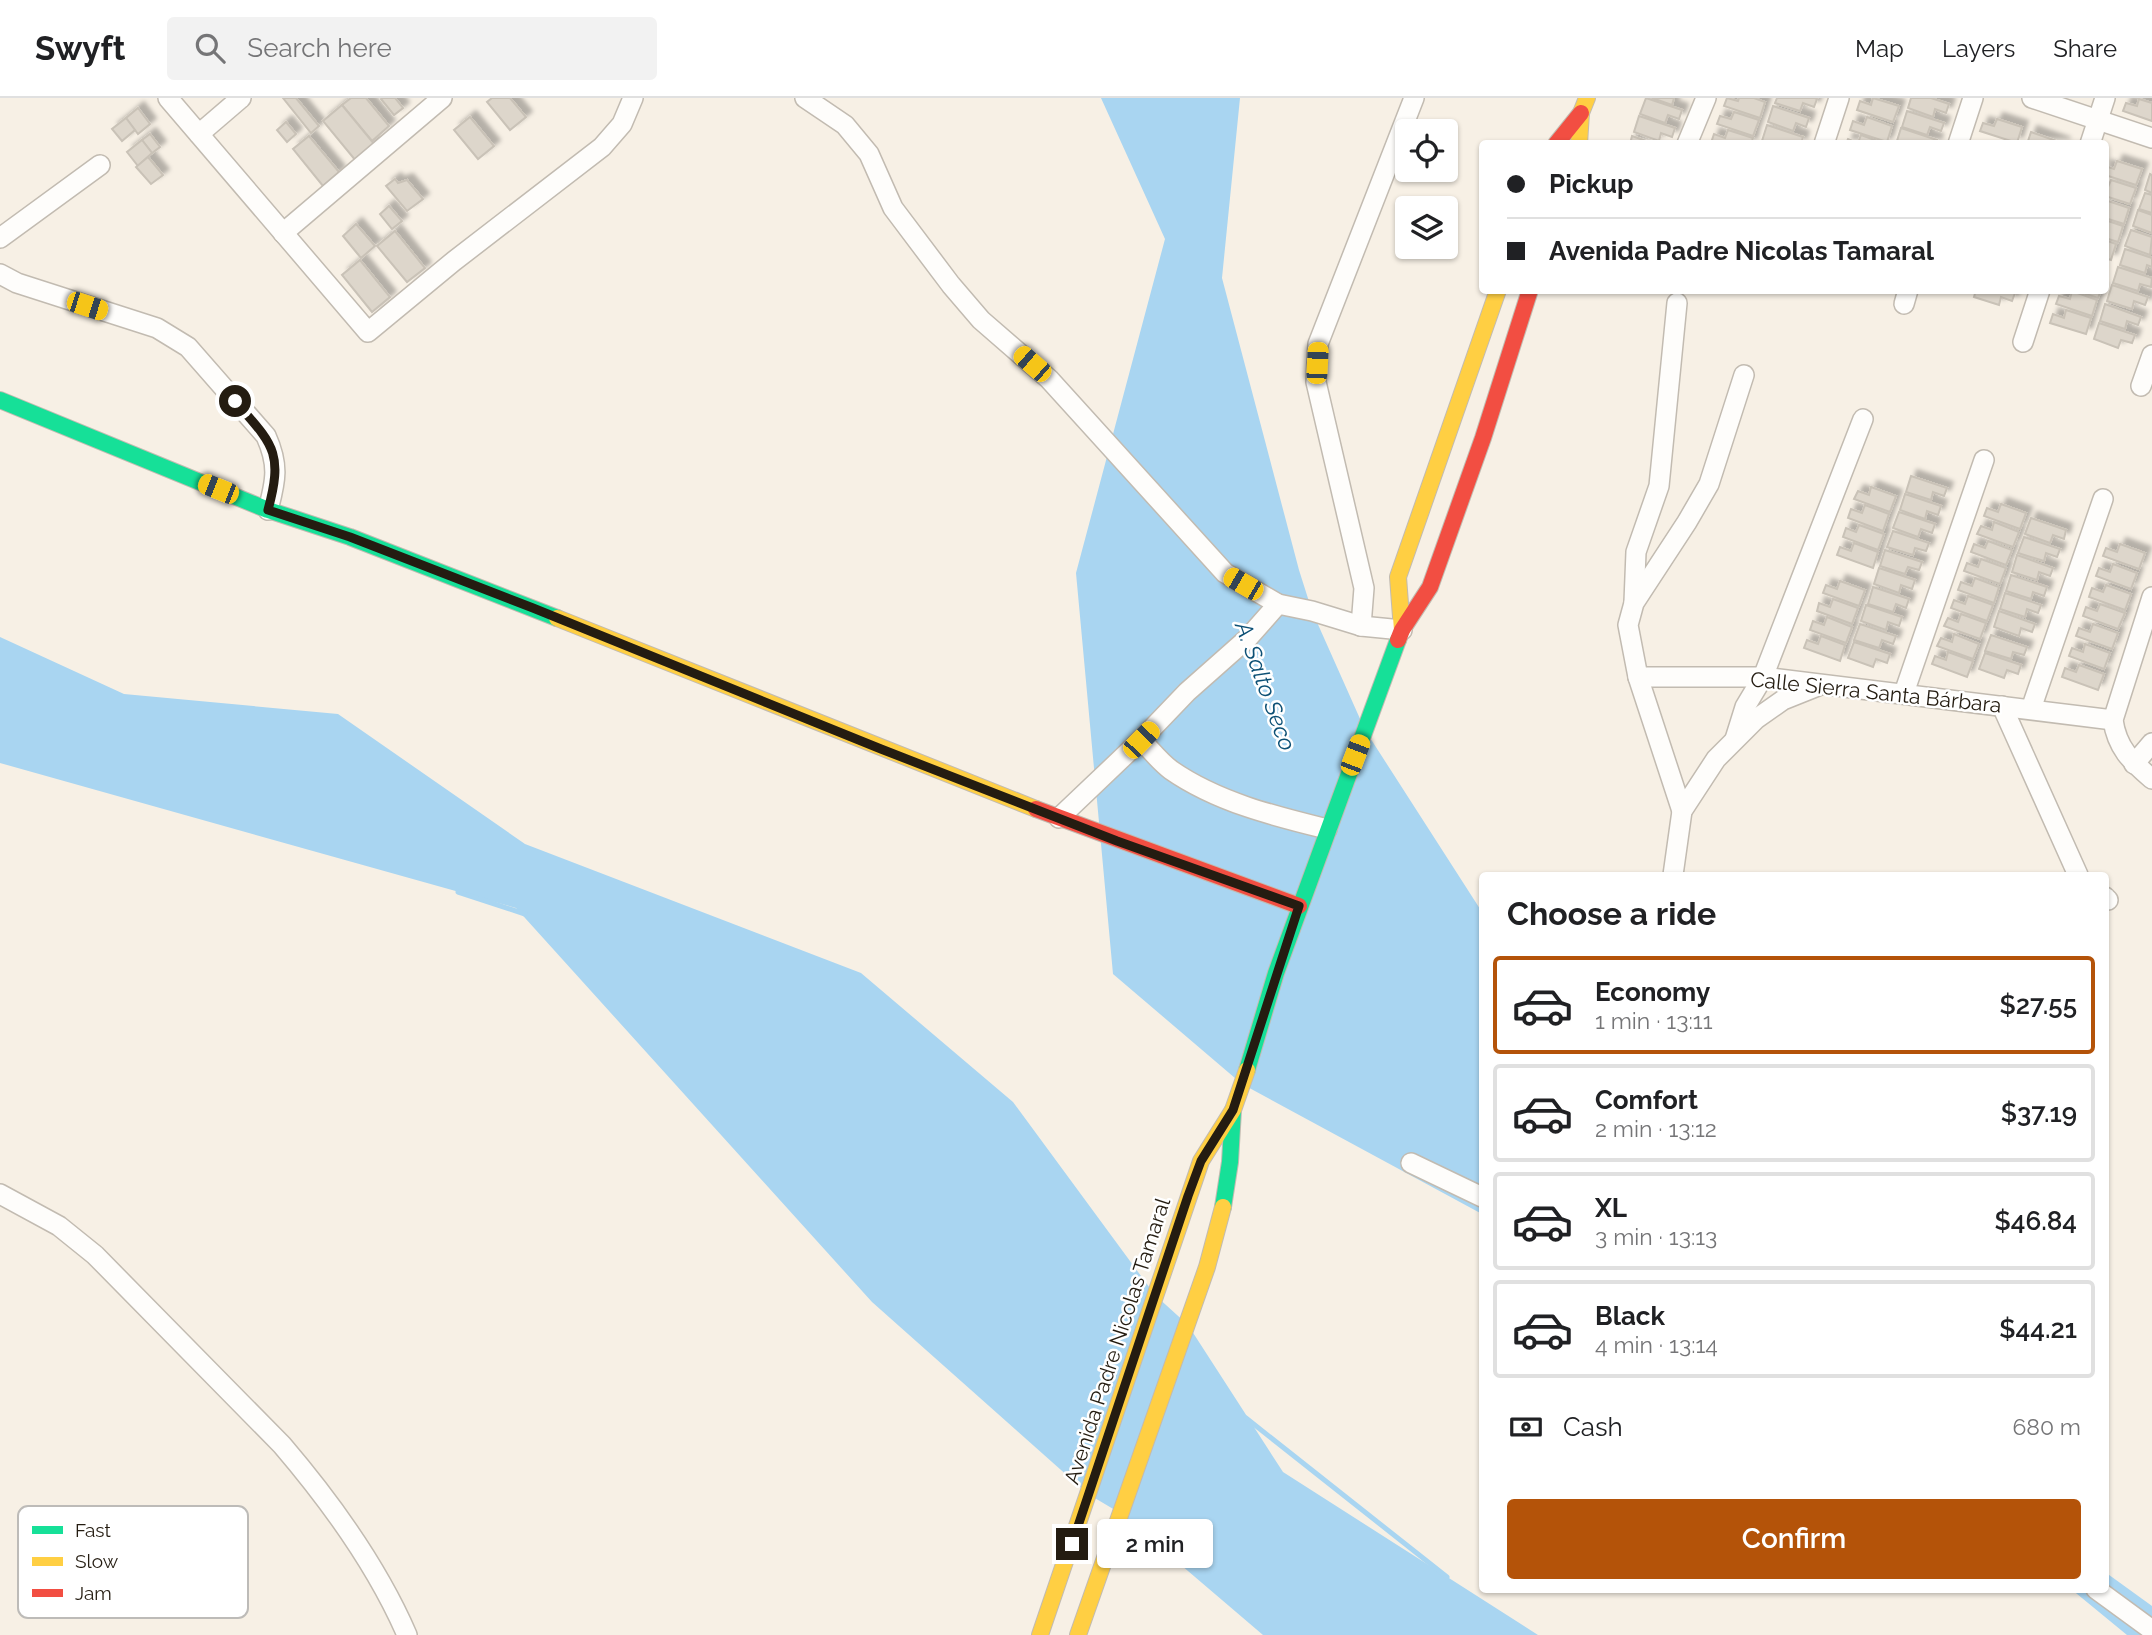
<!DOCTYPE html>
<html lang="en">
<head>
<meta charset="utf-8">
<style>
	:root { --surface:#fff; --page:#f2f2f2; --text:#202124; --muted:#757577; --line:#e0e0e0; --accent:#b45309 }
	body { margin:0; font-family:Raleway,sans-serif; background:var(--page); color:var(--text); height:100vh; display:flex; flex-direction:column; font-size:26px; white-space:nowrap }
	* { box-sizing:border-box; margin:0 }
	p { font-size:23px; color:var(--muted) }
	.icon { flex:none; width:38px; height:38px; fill:none; stroke:currentColor; stroke-width:2; stroke-linecap:round; stroke-linejoin:round }
	.map { position:relative; flex:1; overflow:hidden }
	.sheet { position:absolute; left:1479px; top:774px; width:630px; height:721px; display:flex; flex-direction:column; background:var(--surface); border-radius:7px; box-shadow:0 2px 5px #0004 }
	.sheet>* { flex:none }
	.top-card { position:absolute; left:1479px; top:42px; width:630px; height:154px; border-radius:7px; box-shadow:0 2px 5px #0004; display:grid; align-content:center; height:154px; padding:0 28px; background:var(--surface) }
	.fabs { position:absolute; left:1395px; top:21px; display:grid; gap:14px }
	.fabs a { display:grid; place-items:center; width:63px; height:63px; border-radius:7px; background:var(--surface); box-shadow:0 2px 5px #0004; font-size:35px }
	.end { position:absolute; width:32px; height:32px; margin:-16px; border:9px solid #241c11; background:#fff; box-shadow:0 0 0 4px #fff }
	.from { border-radius:50% }
	.bubble { position:absolute; height:49px; border-radius:7px; background:var(--surface); box-shadow:0 2px 5px #0004; font-size:23px; font-weight:600; line-height:49px; text-align:center }
	.car { position:absolute; width:21px; height:42px; margin:-21px -10px; border-radius:9px; box-shadow:0 0 5px 2px #0007; background:linear-gradient(#f5c518 24%,#345 0 40%,#f5c518 0 76%,#345 0 86%,#f5c518 0) }
	.top-card b { display:flex; align-items:center; gap:24px; height:66px; font-size:26px }
	.top-card b+b { border-top:2px solid var(--line) }
	.top-card i { width:18px; height:18px; background:var(--text) }
	ul { padding:0; list-style:none }
	li { display:flex; align-items:center; gap:21px; height:98px; margin:0 14px 10px; padding:0 14px; border:4px solid var(--line); border-radius:7px }
	li div { flex:1 }
	li b { display:block; font-size:26px }
	li em { font-style:normal; font-weight:600 }
	li.selected { border-color:var(--accent) }
	li>.icon { width:63px; height:63px; stroke-width:1.5 }
	h2 { padding:0 28px; font-size:32px; line-height:84px }
	.pay { display:flex; align-items:center; gap:18px; height:77px; padding:0 28px; font-size:26px }
	.pay p { margin-inline-start:auto }
	.button { display:flex; gap:14px; margin-top:auto; padding:14px 28px }
	.button a { flex:1; height:80px; border-radius:7px; background:var(--accent); color:#fff; font-size:28px; font-weight:600; line-height:80px; text-align:center }
	header { display:flex; align-items:center; gap:42px; box-sizing:border-box; height:98px; padding:0 35px; background:var(--surface); border-bottom:2px solid var(--line) }
	header strong { font-size:33px }
	nav { display:flex; gap:38px; margin-inline-start:auto; font-size:24px }
	.search { width:490px; height:63px; background:var(--page); display:flex; align-items:center; gap:18px; box-sizing:border-box; padding:0 24px; border-radius:7px; color:var(--muted); font-size:26px }
	.map>svg:first-child { display:block }
	.water { fill:#a9d5f1 }
	.lines { fill:none; stroke-linecap:round; stroke-linejoin:round }
	.stream { stroke:#a9d5f1; stroke-width:5 }
	.building { fill:#ddd6cb; stroke:#c9c2b7; stroke-width:2; filter:url(#shadow) }
	.street-casing { stroke:#c2bbb1; stroke-width:22 }
	.fast-casing { stroke:#c2bbb1; stroke-width:18 }
	.slow-casing { stroke:#c2bbb1; stroke-width:18 }
	.jam-casing { stroke:#c2bbb1; stroke-width:18 }
	.street { stroke:#fefdfb; stroke-width:19 }
	.fast { stroke:#16e098; stroke-width:16 }
	.slow { stroke:#ffcf43; stroke-width:16 }
	.jam { stroke:#f24e42; stroke-width:16 }
	.route { stroke:#241c11; stroke-width:9 }
	.labels { text-anchor:middle; dominant-baseline:central; stroke-width:5; stroke-linejoin:round; paint-order:stroke }
	.street-label { font-size:21px; fill:#241c11; stroke:#fff }
	.water-label { font-size:23px; font-style:italic; fill:#0c5075; stroke:#fff }
	.key { fill:#fff; stroke:#bdbbb8; stroke-width:2 }
	.key-label { font-size:19px; fill:#241c11 }
</style>
</head>
<body>
<header>
<strong>Swyft</strong>
<div class="search"><svg class="icon" aria-label="search" viewBox="0 0 24 24"><circle cx="10" cy="10" r="6"/><path d="M15 15l6 6"/></svg>Search here</div>
<nav><a>Map</a><a>Layers</a><a>Share</a></nav>
</header>
<div class="map">
<svg width="2152" height="1537" viewBox="0 0 2152 1537">
	<defs>
		<filter id="shadow"><feDropShadow dx="6" dy="-6" stdDeviation="2" flood-color="#0004"/></filter>
	</defs>
	<rect width="100%" height="100%" fill="#f7f0e5"/>
	<g class="water">
		<path d="M1101 0H1240L1222 180 1299 472 1312 513 1365 632 1482 814V1116L1242 986 1113 876 1076 475 1165 141Z"/>
		<path d="M0 539 124 596 338 616 525 746 861 875 1013 1004 1155 1197 1188 1227 1283 1374 1538 1537H1263L1120 1415 1088 1396 872 1204 516 810 0 665Z"/>
		<path d="M2105 1474 2152 1508V1537H2127L2071 1491H2105Z"/>
	</g>
	<g class="lines">
		<g class="stream">
			<path d="M458 794 525 816"/>
			<path d="M1246 1320 1447 1479"/>
		</g>
	</g>
	<g class="building">
		<path d="M283 0H296L319 28 311 35Z"/>
		<path d="M351 0H366L389 28 372 43 342 7Z"/>
		<path d="M383 0H395L403 10 394 17 381 1Z"/>
		<path d="M492 0H510L526 19 510 32 487 4Z"/>
		<path d="M1646 0 1682 12 1679 21 1668 17 1665 25 1640 16Z"/>
		<path d="M1652 0H1674L1672 7Z"/>
		<path d="M1727 0 1738 3 1739 0H1754L1765 4 1760 20 1724 8Z"/>
		<path d="M1777 0H1815L1817 1 1814 9 1803 5 1800 13 1775 5Z"/>
		<path d="M1873 0 1899 8 1893 24 1857 12 1860 3 1871 7Z"/>
		<path d="M1911 0H1931L1949 6 1946 15 1935 11 1933 19 1908 10Z"/>
		<path d="M2139 1 2152 5V23L2123 13 2126 5 2137 8Z"/>
		<path d="M342 7 375 47 356 63 323 23Z"/>
		<path d="M1773 8 1809 20 1806 29 1796 25 1793 33 1768 24Z"/>
		<path d="M138 10 150 26 138 36 126 20Z"/>
		<path d="M1907 13 1944 25 1941 33 1930 29 1927 37 1902 29Z"/>
		<path d="M1734 14 1759 22 1753 38 1717 26 1720 18 1731 21Z"/>
		<path d="M1639 18 1675 30 1672 39 1661 35 1659 43 1634 34Z"/>
		<path d="M470 19 494 48 478 61 454 32Z"/>
		<path d="M1867 19 1892 28 1887 44 1850 32 1853 23 1864 27Z"/>
		<path d="M126 20 135 32 122 43 112 31Z"/>
		<path d="M1997 21 2022 29 2017 45 1980 33 1983 25 1994 28Z"/>
		<path d="M286 24 296 36 287 44 277 32Z"/>
		<path d="M1767 27 1803 39 1801 46 1790 44 1789 46H1770L1762 43Z"/>
		<path d="M1901 30 1937 42 1936 46H1896Z"/>
		<path d="M1728 32 1753 40 1751 46 1711 45 1714 36 1725 40Z"/>
		<path d="M2031 34 2065 46H2027Z"/>
		<path d="M150 36 160 49 152 55 142 42Z"/>
		<path d="M1861 37 1886 46H1846L1848 41 1858 45Z"/>
		<path d="M309 38 339 74 323 88 293 51Z"/>
		<path d="M1632 38 1655 46H1630Z"/>
		<path d="M142 42 152 55 138 68 127 54Z"/>
		<path d="M148 59 163 77 151 86 136 69Z"/>
		<path d="M2117 63 2142 71 2136 87 2105 77V68L2114 71Z"/>
		<path d="M2150 76 2152 77V95L2145 92Z"/>
		<path d="M395 81 398 85 407 82 423 101 407 113 386 88Z"/>
		<path d="M2111 82 2136 90 2130 106 2105 98V88L2108 89Z"/>
		<path d="M2145 95 2152 97V115L2139 111Z"/>
		<path d="M2105 102 2129 110 2124 126 2105 120Z"/>
		<path d="M389 108 402 123 392 131 380 116Z"/>
		<path d="M2138 112 2152 117V135L2133 128Z"/>
		<path d="M2105 122 2123 128 2118 144 2105 140Z"/>
		<path d="M356 126 375 148 361 160 343 138Z"/>
		<path d="M2131 132 2152 139 2150 157 2125 148Z"/>
		<path d="M395 133 425 170 407 184 377 148Z"/>
		<path d="M2105 142 2116 146 2111 162 2105 160Z"/>
		<path d="M2125 151 2152 160V169L2147 167 2145 175 2120 167Z"/>
		<path d="M360 162 390 199 372 214 342 177Z"/>
		<path d="M2118 169 2152 180 2151 189 2140 186 2138 193 2113 185Z"/>
		<path d="M2112 187 2148 199 2145 207 2134 203 2132 211 2107 203Z"/>
		<path d="M1976 192H2008L2015 195 2012 203 2001 199 1999 207 1974 199Z"/>
		<path d="M2074 192H2101L2098 200Z"/>
		<path d="M2072 193 2097 202 2092 218 2056 206 2059 198 2070 201Z"/>
		<path d="M2105 206 2141 219 2138 227 2127 223 2125 231 2100 223Z"/>
		<path d="M2066 212 2091 220 2086 236 2050 225 2053 216 2064 220Z"/>
		<path d="M2099 225 2135 237 2132 245 2121 242 2118 250 2094 241Z"/>
		<path d="M1911 378 1947 390 1944 398 1933 394 1931 402 1906 394Z"/>
		<path d="M1871 389 1896 398 1890 414 1854 401 1858 393 1869 397Z"/>
		<path d="M1905 396 1941 408 1938 417 1927 413 1925 421 1900 412Z"/>
		<path d="M2001 406 2026 415 2020 431 1984 418 1987 410 1998 414Z"/>
		<path d="M1865 407 1889 416 1883 433 1848 420 1851 411 1862 415Z"/>
		<path d="M1899 414 1935 426 1932 435 1921 431 1918 439 1893 430Z"/>
		<path d="M2031 420 2066 432 2064 441 2053 437 2050 445 2025 436Z"/>
		<path d="M1994 424 2019 434 2013 449 1977 436 1981 428 1992 432Z"/>
		<path d="M1859 427 1884 436 1878 452 1843 439 1846 430 1856 434Z"/>
		<path d="M1893 433 1929 445 1926 453 1915 450 1913 457 1887 449Z"/>
		<path d="M2024 439 2060 451 2057 459 2046 455 2044 463 2018 455Z"/>
		<path d="M1988 443 2012 452 2006 467 1971 454 1974 446 1985 450Z"/>
		<path d="M1854 445 1878 454 1873 470 1837 457 1840 449 1851 453Z"/>
		<path d="M2120 446 2145 455 2139 471 2103 458 2106 450 2117 454Z"/>
		<path d="M1885 452 1922 464 1919 472 1908 469 1905 476 1880 468Z"/>
		<path d="M2017 457 2053 470 2050 478 2039 474 2037 482 2012 474Z"/>
		<path d="M1981 461 2006 470 2000 486 1964 473 1967 465 1978 469Z"/>
		<path d="M2113 466 2137 475 2131 491 2096 478 2099 470 2110 474Z"/>
		<path d="M1879 470 1915 482 1912 491 1901 487 1899 495 1874 486Z"/>
		<path d="M2011 477 2047 489 2044 498 2033 494 2031 501 2006 493Z"/>
		<path d="M1975 480 1999 489 1994 505 1958 492 1961 484 1972 488Z"/>
		<path d="M1840 483 1865 492 1859 508 1823 495 1826 487 1837 491Z"/>
		<path d="M2106 487 2131 496 2125 512 2089 499 2092 490 2103 494Z"/>
		<path d="M1873 489 1909 501 1906 510 1896 506 1893 514 1868 506Z"/>
		<path d="M2005 495 2041 507 2038 515 2027 511 2025 519 2000 511Z"/>
		<path d="M1968 498 1993 507 1987 523 1951 510 1954 502 1965 506Z"/>
		<path d="M1833 501 1858 510 1852 526 1817 513 1819 505 1830 509Z"/>
		<path d="M2100 506 2125 515 2118 531 2083 518 2086 509 2097 513Z"/>
		<path d="M1866 507 1902 519 1899 528 1888 524 1886 532 1861 523Z"/>
		<path d="M1999 513 2035 526 2032 534 2021 530 2019 538 1994 529Z"/>
		<path d="M1961 516 1986 525 1980 541 1944 528 1948 520 1958 524Z"/>
		<path d="M1827 519 1852 529 1846 545 1810 532 1813 523 1824 527Z"/>
		<path d="M1860 526 1896 538 1893 546 1882 542 1879 550 1854 542Z"/>
		<path d="M2093 526 2118 535 2112 551 2076 538 2079 530 2090 534Z"/>
		<path d="M1954 536 1979 546 1973 561 1937 548 1941 540 1952 544Z"/>
		<path d="M1991 537 2027 549 2024 557 2013 554 2011 561 1985 553Z"/>
		<path d="M1821 538 1845 547 1840 563 1804 550 1807 542 1818 546Z"/>
		<path d="M1854 544 1890 556 1887 565 1876 561 1873 569 1848 560Z"/>
		<path d="M2085 546 2110 555 2104 571 2069 558 2072 550 2083 554Z"/>
		<path d="M1948 554 1973 563 1967 579 1932 566 1935 558 1946 562Z"/>
		<path d="M1985 555 2021 567 2018 576 2007 572 2004 580 1979 571Z"/>
		<path d="M2079 567 2104 576 2098 592 2062 579 2065 570 2076 574Z"/>
	</g>
	<g class="lines">
		<defs>
			<g id="street">
				<path d="M168 0 368 234 454 163 602 49 622 26 633 0"/>
				<path d="M805 0 845 27 869 56 893 110 951 187 981 222 1049 281 1225 475 1278 506 1312 513 1361 528 1402 532"/>
				<path d="M2032 0 2152 40"/>
				<path d="M199 36 241 0"/>
				<path d="M1687 46 1706 0"/>
				<path d="M1824 46 1839 0"/>
				<path d="M1958 46 1973 0"/>
				<path d="M2090 46 2105 0"/>
				<path d="M283 135 442 0"/>
				<path d="M0 140 100 67"/>
				<path d="M0 176 17 185 157 230 188 249 266 338C279 367 276 382 268 412"/>
				<path d="M1904 206 1908 192"/>
				<path d="M2023 244 2040 192"/>
				<path d="M2141 288 2152 257"/>
				<path d="M2152 499 2113 622C2117 650 2131 663 2152 681"/>
				<path d="M1634 504 1636 454 1659 388 1677 205"/>
				<path d="M1361 528 1364 490 1316 284 1318 246 1414 0"/>
				<path d="M1638 579H1763L2113 622"/>
				<path d="M1904 595 1984 362"/>
				<path d="M2002 608 2078 777"/>
				<path d="M2031 611 2103 401"/>
				<path d="M1735 641 1745 609 1763 579 1863 321"/>
				<path d="M1141 642C1151 652 1160 664 1171 672 1217 704 1274 718 1327 731"/>
				<path d="M2134 666 2152 645"/>
				<path d="M1682 713 1638 579 1628 527 1634 505 1687 424 1709 386 1744 277"/>
				<path d="M1059 720 1141 642 1187 594 1248 540 1278 506"/>
				<path d="M1673 777 1682 713 1716 661 1756 621 1783 602 1818 588"/>
				<path d="M2105 799 2108 802"/>
				<path d="M1411 1065 1482 1099"/>
				<path d="M0 1096 59 1128 95 1157 282 1347C329 1402 378 1470 407 1537"/>
				<path d="M2096 1491 2152 1532"/>
			</g>
			<g id="fast">
				<path d="M0 302 268 412 350 439 557 520"/>
				<path d="M1247 972 1276 875 1398 542"/>
				<path d="M1223 1109 1230 1064 1233 1012"/>
			</g>
			<g id="slow">
				<path d="M1579 46 1581 15 1587 0"/>
				<path d="M557 520 1036 711"/>
				<path d="M1402 532 1398 479 1498 192"/>
				<path d="M1040 1537 1201 1063 1233 1012 1247 972"/>
				<path d="M1078 1537 1207 1169 1223 1109"/>
			</g>
			<g id="jam">
				<path d="M1556 46 1581 15"/>
				<path d="M1398 542 1402 532 1430 489 1483 340 1530 192"/>
				<path d="M1036 711 1299 808"/>
			</g>
		</defs>
		<use href="#street" class="street-casing"/>
		<use href="#fast" class="fast-casing"/>
		<use href="#slow" class="slow-casing"/>
		<use href="#jam" class="jam-casing"/>
		<use href="#street" class="street"/>
		<use href="#fast" class="fast"/>
		<use href="#slow" class="slow"/>
		<use href="#jam" class="jam"/>
	</g>
	<g class="lines">
		<path class="route" d="M235 303C272 346 284 353 268 412L350 439 533 510 881 651 1117 743 1299 808 1233 1012 1201 1063 1188 1098 1072 1446"/>
	</g>
	<g class="labels">
		<g class="street-label">
			<text transform="translate(1876 594) rotate(6)">Calle Sierra Santa Bárbara</text>
			<text transform="translate(1117 1243) rotate(-72)">Avenida Padre Nicolas Tamaral</text>
		</g>
		<g class="water-label">
			<text transform="translate(1266 588) rotate(70)">A. Salto Seco</text>
		</g>
	</g>
	<rect x="18" y="1408" width="230" height="112" rx="10" class="key"/>
	<rect x="32" y="1428" width="31" height="8" fill="#16e098"/>
	<rect x="32" y="1459" width="31" height="9" fill="#ffcf43"/>
	<rect x="32" y="1491" width="31" height="8" fill="#f24e42"/>
	<g class="key-label">
		<text x="75" y="1439">Fast</text>
		<text x="75" y="1470">Slow</text>
		<text x="75" y="1502">Jam</text>
	</g>
</svg>
<div class="fabs">
<a><svg class="icon" aria-label="locate" viewBox="0 0 24 24"><circle cx="12" cy="12" r="6"/><path d="M12 2v4M12 18v4M2 12h4M18 12h4"/></svg></a>
<a><svg class="icon" aria-label="layers" viewBox="0 0 24 24"><path d="M12 4l9 5-9 5-9-5zM3 14l9 5 9-5"/></svg></a>
</div>
<i class="end from" style="left:235px;top:303px"></i>
<i class="end" style="left:1072px;top:1446px"></i>
<div class="bubble" style="left:1097px;top:1421px;width:116px">2 min</div>
<i class="car" style="left:87px;top:208px;rotate:108deg"></i>
<i class="car" style="left:1317px;top:265px;rotate:3deg"></i>
<i class="car" style="left:1032px;top:266px;rotate:311deg"></i>
<i class="car" style="left:218px;top:391px;rotate:292deg"></i>
<i class="car" style="left:1243px;top:486px;rotate:300deg"></i>
<i class="car" style="left:1141px;top:642px;rotate:44deg"></i>
<i class="car" style="left:1355px;top:657px;rotate:21deg"></i>
<div class="top-card">
<b><i class="from"></i>Pickup</b>
<b><i></i>Avenida Padre Nicolas Tamaral</b>
</div>
<section class="sheet">
<h2>Choose a ride</h2>
<ul>
<li class="selected"><svg class="icon" aria-label="car" viewBox="0 0 24 24"><path d="M5 17H2v-5l4-1 3-4h7l3 4 3 1v5h-3M9 17h6M6 11h13"/><circle cx="7" cy="17" r="2"/><circle cx="17" cy="17" r="2"/></svg><div><b>Economy</b><p>1 min · 13:11</p></div><em>$27.55</em></li>
<li><svg class="icon" aria-label="car" viewBox="0 0 24 24"><path d="M5 17H2v-5l4-1 3-4h7l3 4 3 1v5h-3M9 17h6M6 11h13"/><circle cx="7" cy="17" r="2"/><circle cx="17" cy="17" r="2"/></svg><div><b>Comfort</b><p>2 min · 13:12</p></div><em>$37.19</em></li>
<li><svg class="icon" aria-label="car" viewBox="0 0 24 24"><path d="M5 17H2v-5l4-1 3-4h7l3 4 3 1v5h-3M9 17h6M6 11h13"/><circle cx="7" cy="17" r="2"/><circle cx="17" cy="17" r="2"/></svg><div><b>XL</b><p>3 min · 13:13</p></div><em>$46.84</em></li>
<li><svg class="icon" aria-label="car" viewBox="0 0 24 24"><path d="M5 17H2v-5l4-1 3-4h7l3 4 3 1v5h-3M9 17h6M6 11h13"/><circle cx="7" cy="17" r="2"/><circle cx="17" cy="17" r="2"/></svg><div><b>Black</b><p>4 min · 13:14</p></div><em>$44.21</em></li>
</ul>
<div class="pay"><svg class="icon" aria-label="cash" viewBox="0 0 24 24"><path d="M3 7h18v10H3z"/><circle cx="12" cy="12" r="2"/></svg>Cash<p>680 m</p></div>
<div class="button"><a>Confirm</a></div>
</section>
</div>
</body>
</html>
